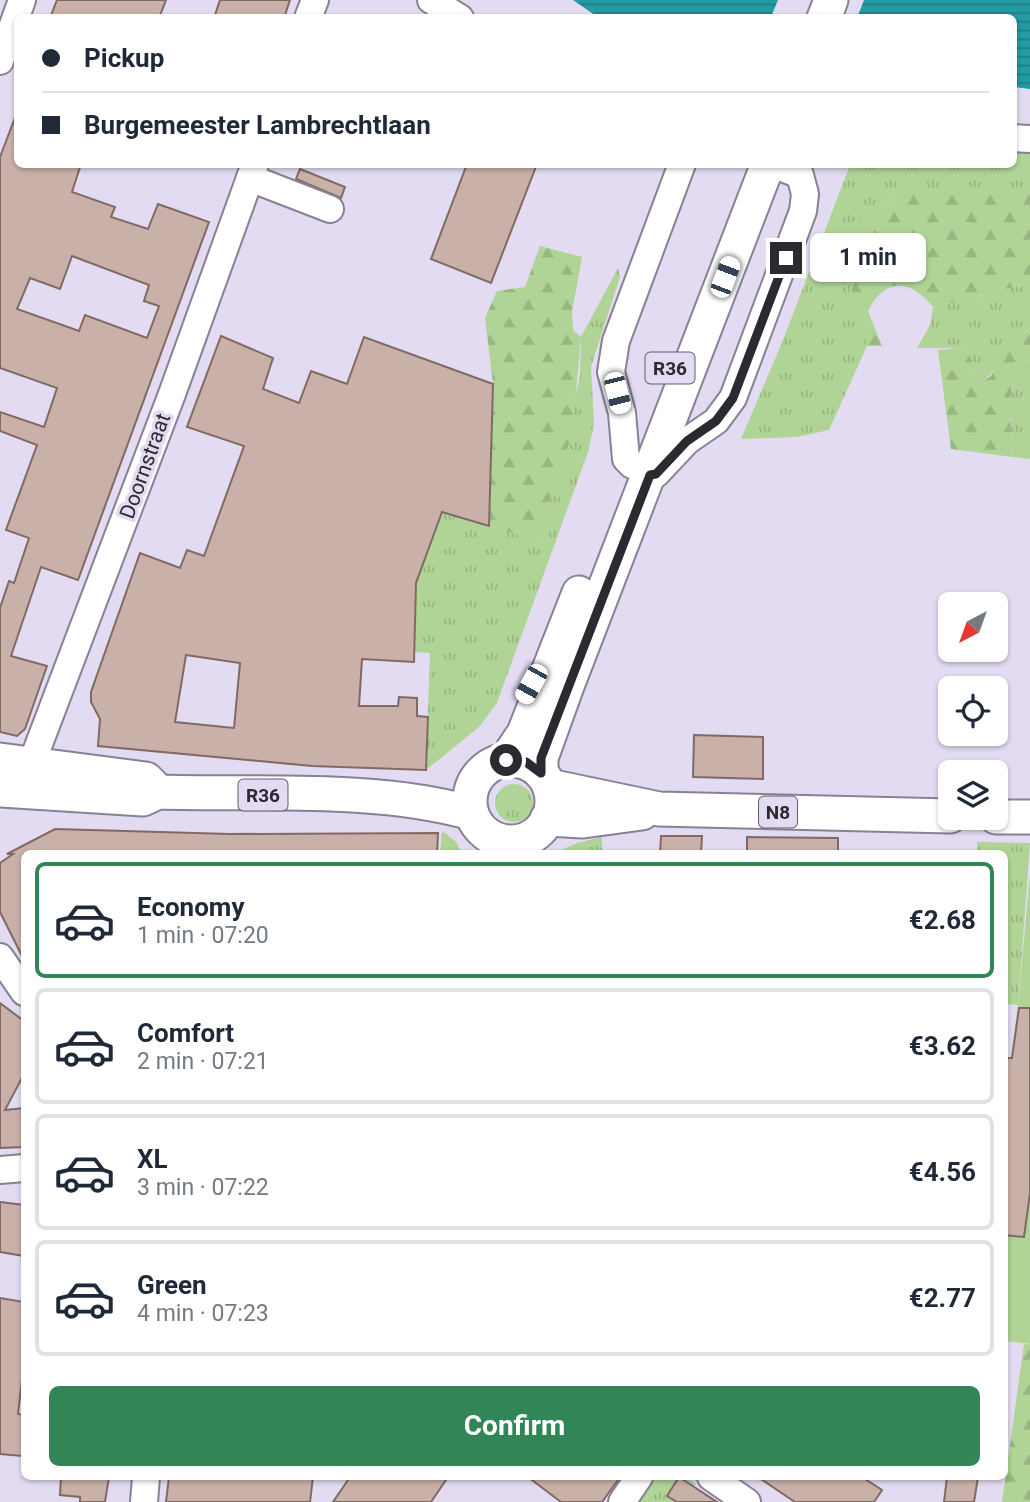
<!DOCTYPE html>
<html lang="en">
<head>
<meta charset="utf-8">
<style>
	:root { --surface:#fff; --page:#f6f6f7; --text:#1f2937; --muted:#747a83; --line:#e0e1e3; --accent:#318557 }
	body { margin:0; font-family:Roboto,sans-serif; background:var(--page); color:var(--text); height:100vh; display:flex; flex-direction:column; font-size:26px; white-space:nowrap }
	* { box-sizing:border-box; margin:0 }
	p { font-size:23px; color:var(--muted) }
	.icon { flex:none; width:38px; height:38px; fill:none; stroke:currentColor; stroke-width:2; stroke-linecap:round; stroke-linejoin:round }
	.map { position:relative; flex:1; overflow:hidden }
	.drawer { position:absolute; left:21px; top:850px; width:987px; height:630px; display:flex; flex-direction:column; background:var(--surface); border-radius:10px; box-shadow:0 2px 5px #0004 }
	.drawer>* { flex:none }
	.guide { position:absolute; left:14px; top:14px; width:1003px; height:154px; border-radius:10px; box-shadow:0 2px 5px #0004; display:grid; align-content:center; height:154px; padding:0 28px; background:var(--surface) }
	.needle { width:46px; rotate:221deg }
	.tools { position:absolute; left:938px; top:592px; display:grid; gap:14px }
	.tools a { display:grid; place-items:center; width:70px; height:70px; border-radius:10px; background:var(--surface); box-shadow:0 2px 5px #0004; font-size:35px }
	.end { position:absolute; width:32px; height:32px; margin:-16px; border:9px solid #2c2931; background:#fff; box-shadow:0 0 0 4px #fff }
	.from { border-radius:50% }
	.bubble { position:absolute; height:49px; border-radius:10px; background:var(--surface); box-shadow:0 2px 5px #0004; font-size:23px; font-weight:700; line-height:49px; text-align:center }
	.car { position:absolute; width:21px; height:42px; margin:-21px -10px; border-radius:9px; box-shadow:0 0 5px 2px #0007; background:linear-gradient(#fff 24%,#345 0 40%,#fff 0 76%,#345 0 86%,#fff 0) }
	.guide b { display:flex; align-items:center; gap:24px; height:66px; font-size:26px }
	.guide b+b { border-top:2px solid var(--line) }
	.guide i { width:18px; height:18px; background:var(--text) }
	ul { padding:12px 0 0; list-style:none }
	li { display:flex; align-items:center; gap:21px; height:116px; margin:0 14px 10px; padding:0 14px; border:4px solid var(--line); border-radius:10px }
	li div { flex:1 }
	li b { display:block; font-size:26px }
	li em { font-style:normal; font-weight:700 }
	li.on { border-color:var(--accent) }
	li>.icon { width:63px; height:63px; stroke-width:1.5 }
	.cta { display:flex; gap:14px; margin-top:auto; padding:14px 28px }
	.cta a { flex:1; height:80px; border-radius:10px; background:var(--accent); color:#fff; font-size:28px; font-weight:700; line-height:80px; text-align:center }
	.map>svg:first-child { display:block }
	.grass { fill:url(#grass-tufts) }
	.forest { fill:url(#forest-firs) }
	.pitch { fill:#afd496 }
	.water { fill:url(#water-rules) }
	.pier { fill:#e2dbf1 }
	.building { fill:#c9b1a9; stroke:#806a63; stroke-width:2; fill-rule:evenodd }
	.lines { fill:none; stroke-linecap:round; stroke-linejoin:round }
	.minor-casing { stroke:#888195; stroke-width:30 }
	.major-casing { stroke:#888195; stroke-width:37 }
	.minor { stroke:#fff; stroke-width:26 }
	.major { stroke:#fff; stroke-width:33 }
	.route { stroke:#2c2931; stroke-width:9 }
	.labels { text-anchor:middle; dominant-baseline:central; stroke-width:7; stroke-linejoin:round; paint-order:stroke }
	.shield { fill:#e2dbf1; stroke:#635e6b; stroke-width:2 }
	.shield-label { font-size:19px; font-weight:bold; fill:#2c2931 }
	.street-label { font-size:21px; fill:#2c2931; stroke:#e2dbf1 }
</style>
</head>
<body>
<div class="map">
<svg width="1030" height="1502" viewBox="0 0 1030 1502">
	<defs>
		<pattern id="grass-tufts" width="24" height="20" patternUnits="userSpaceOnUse" patternTransform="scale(1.75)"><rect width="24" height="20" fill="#afd496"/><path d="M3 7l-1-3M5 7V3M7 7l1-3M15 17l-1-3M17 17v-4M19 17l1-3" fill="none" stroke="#97b682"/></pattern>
		<pattern id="forest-firs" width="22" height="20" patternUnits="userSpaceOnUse" patternTransform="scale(1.75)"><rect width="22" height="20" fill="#afd496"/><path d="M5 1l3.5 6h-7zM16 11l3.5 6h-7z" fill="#97b682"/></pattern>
		<pattern id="water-rules" width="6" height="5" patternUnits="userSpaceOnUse" patternTransform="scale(1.75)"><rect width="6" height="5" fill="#249ba3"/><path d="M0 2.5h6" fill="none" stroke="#1f7e85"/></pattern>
	</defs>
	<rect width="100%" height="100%" fill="#e2dbf1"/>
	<g class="grass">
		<path d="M1013 143 1030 145V193H905L879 207 853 232 848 267 867 346 829 430 797 437 741 439 783 340 850 165 1013 164Z"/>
		<path d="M618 268 620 277 591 367 594 424 588 452 497 703 479 727 426 770 430 653 414 652 363 617 415 620 416 583 442 512 536 540 580 377 581 337Z"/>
		<path d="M1030 283V328C1012 343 997 373 981 382L966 348H917L930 325 933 307Z"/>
		<path d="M1030 358V459L1013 457C1012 429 1001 374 1030 358Z"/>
		<circle cx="514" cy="803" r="19"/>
		<path d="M442 831 456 842 462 854H440Z"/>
		<path d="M602 837V854H552L577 843Z"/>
		<path d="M977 842 1030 843 1018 1005 1005 1004 1004 854H977Z"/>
		<path d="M655 1477H686L696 1484 683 1502H638Z"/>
	</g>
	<g class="forest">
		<path d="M905 193H1030V283L933 307C911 279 884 277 868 311L882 346H867C859 315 839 262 853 232 861 214 888 202 905 193Z"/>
		<path d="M540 246 582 257 572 312 573 330 581 337 572 435 536 540 489 526 493 384 485 318 497 291 525 287Z"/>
		<path d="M1030 328V358C1001 374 1012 429 1013 457L951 449 938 350 966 347 981 382 991 376 1003 355Z"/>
		<path d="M1024 1344H1030V1502H1002Z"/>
	</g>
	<path class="pitch" d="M1030 874V1344L1005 1341 1004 1108 1018 1005Z"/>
	<path class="water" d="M573 0H1030V89L1013 87V18H599Z"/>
	<path class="pier" d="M778 0H864L857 18 771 17Z"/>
	<g class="building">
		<path d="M57 0H166L159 18H50Z"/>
		<path d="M220 0H290L284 18H214Z"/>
		<path d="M16 115 18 164H81L72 192 115 207 111 217 148 229 158 204 209 222 78 580 41 567 11 656 47 666 25 729 17 736 0 732V608L9 581 14 583 29 538 6 530 37 445 0 431V412L44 427 57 388 0 368V157ZM72 256 149 285 144 301 159 306 147 338 85 315 79 331 17 309 30 278 60 289Z"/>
		<path d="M467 164H537L491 283 431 259Z"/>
		<path d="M300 169 345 187 341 198 296 179Z"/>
		<path d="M221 336 273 358 263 389 299 403 311 371 347 384 364 337 493 384 489 526 442 512 416 583 414 662 362 659 359 706H398L399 697 417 698V716L428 717 426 770 312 766 98 746 100 719 91 702V692L140 553 180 568 187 550 204 556 244 446 187 427ZM186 655 240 663 234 728 175 722Z"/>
		<path d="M694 735 763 737V779L693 777Z"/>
		<path d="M55 829 230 834 438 833 437 854H24V960L0 912V863L13 854H7Z"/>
		<path d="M661 836H702L701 854H660Z"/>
		<path d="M747 837 838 838V854H747Z"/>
		<path d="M0 1003 24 1021V1074L5 1110 24 1108V1147L0 1148Z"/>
		<path d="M1019 1008H1030V1193L1024 1237 1004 1235V1058H1012Z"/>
		<path d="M0 1202 24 1205V1256L0 1252Z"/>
		<path d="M0 1298 24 1302V1362L18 1414 24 1415 22 1456 0 1454Z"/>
		<path d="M61 1477H109L105 1502H80V1497L60 1495Z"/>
		<path d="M169 1477H313L310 1502H166Z"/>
		<path d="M350 1477H448L431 1502H333Z"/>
		<path d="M528 1477H620L602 1502H561Z"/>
		<path d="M679 1477 717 1502H677L667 1496Z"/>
		<path d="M758 1477H862L882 1490 874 1502H795Z"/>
		<path d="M947 1477H978L974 1502H944Z"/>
	</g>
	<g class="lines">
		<defs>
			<g id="minor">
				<path d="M431 0 460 18"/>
				<path d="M308 18 315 0"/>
				<path d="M0 61 22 0"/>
				<path d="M1013 138 1030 139"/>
				<path d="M250 178 330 209"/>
				<path d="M632 465 626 459 622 413 611 372 616 341 682 164"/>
				<path d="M650 475 656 474 687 441 716 421 733 398 803 211 805 194 800 175 772 164"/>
				<path d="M22 777 31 765 172 394 255 164"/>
				<path d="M0 957 24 992"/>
				<path d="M0 1170 24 1168"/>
				<path d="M711 1477 747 1502"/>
				<path d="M144 1502 146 1477"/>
				<path d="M622 1502 639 1477"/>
			</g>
			<g id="major">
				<path d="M824 18 831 0"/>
				<path d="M0 760 146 779 152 785"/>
				<path d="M506 760 524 733 579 593"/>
				<circle cx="511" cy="801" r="41"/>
				<path d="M541 773V758L567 686 768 164"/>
				<path d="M549 786 659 809 950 816"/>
				<path d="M0 790 143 799 158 792C257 795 376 786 471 813"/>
				<path d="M996 817H1030"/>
				<path d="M547 819 583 821 642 813"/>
			</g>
		</defs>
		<use href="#minor" class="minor-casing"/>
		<use href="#major" class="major-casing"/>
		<use href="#minor" class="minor"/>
		<use href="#major" class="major"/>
	</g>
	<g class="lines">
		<path class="route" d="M506 760 526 762 541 773V758L650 475 656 474 687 441 716 421 733 398 786 258"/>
	</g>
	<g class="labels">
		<g class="shield">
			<rect x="645.5" y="352.5" width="49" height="31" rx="5"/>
			<rect x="238.5" y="779.5" width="49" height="31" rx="5"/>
			<rect x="759" y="796.5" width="38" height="31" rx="5"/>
		</g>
		<g class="shield-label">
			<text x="670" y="368">R36</text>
			<text x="263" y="795">R36</text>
			<text x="778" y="812">N8</text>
		</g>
		<g class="street-label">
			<text transform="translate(145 466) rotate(-70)">Doornstraat</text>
		</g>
	</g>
</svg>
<div class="tools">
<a><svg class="needle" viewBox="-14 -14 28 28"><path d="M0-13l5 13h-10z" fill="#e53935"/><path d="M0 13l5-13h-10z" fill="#747a83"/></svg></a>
<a><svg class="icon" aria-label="locate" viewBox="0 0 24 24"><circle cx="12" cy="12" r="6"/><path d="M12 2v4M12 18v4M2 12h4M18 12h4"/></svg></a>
<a><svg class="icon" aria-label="layers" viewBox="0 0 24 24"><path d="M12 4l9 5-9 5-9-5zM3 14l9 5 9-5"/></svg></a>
</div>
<i class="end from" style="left:506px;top:760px"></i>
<i class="end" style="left:786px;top:258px"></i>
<div class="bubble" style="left:810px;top:233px;width:116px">1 min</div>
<i class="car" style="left:725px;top:277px;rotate:21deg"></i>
<i class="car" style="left:617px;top:393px;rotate:166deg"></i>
<i class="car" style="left:531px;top:684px;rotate:209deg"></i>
<div class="guide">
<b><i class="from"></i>Pickup</b>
<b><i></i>Burgemeester Lambrechtlaan</b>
</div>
<section class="drawer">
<ul>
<li class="on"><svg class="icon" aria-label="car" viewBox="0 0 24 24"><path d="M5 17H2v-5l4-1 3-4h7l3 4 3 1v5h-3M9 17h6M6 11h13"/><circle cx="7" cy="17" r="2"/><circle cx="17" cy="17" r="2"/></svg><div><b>Economy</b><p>1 min · 07:20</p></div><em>€2.68</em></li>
<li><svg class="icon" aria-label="car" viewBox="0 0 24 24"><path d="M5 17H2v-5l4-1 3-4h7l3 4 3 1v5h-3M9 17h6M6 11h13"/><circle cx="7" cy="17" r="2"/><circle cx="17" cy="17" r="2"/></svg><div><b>Comfort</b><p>2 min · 07:21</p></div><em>€3.62</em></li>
<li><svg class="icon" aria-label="car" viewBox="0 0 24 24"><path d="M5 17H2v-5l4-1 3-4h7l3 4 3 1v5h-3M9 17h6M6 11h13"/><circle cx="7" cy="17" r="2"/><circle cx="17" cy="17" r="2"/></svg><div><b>XL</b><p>3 min · 07:22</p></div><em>€4.56</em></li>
<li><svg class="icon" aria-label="car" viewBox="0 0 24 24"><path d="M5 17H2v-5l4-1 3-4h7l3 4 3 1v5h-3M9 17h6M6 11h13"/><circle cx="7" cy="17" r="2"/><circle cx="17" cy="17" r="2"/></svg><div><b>Green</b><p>4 min · 07:23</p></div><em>€2.77</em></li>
</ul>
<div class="cta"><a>Confirm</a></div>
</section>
</div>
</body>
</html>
